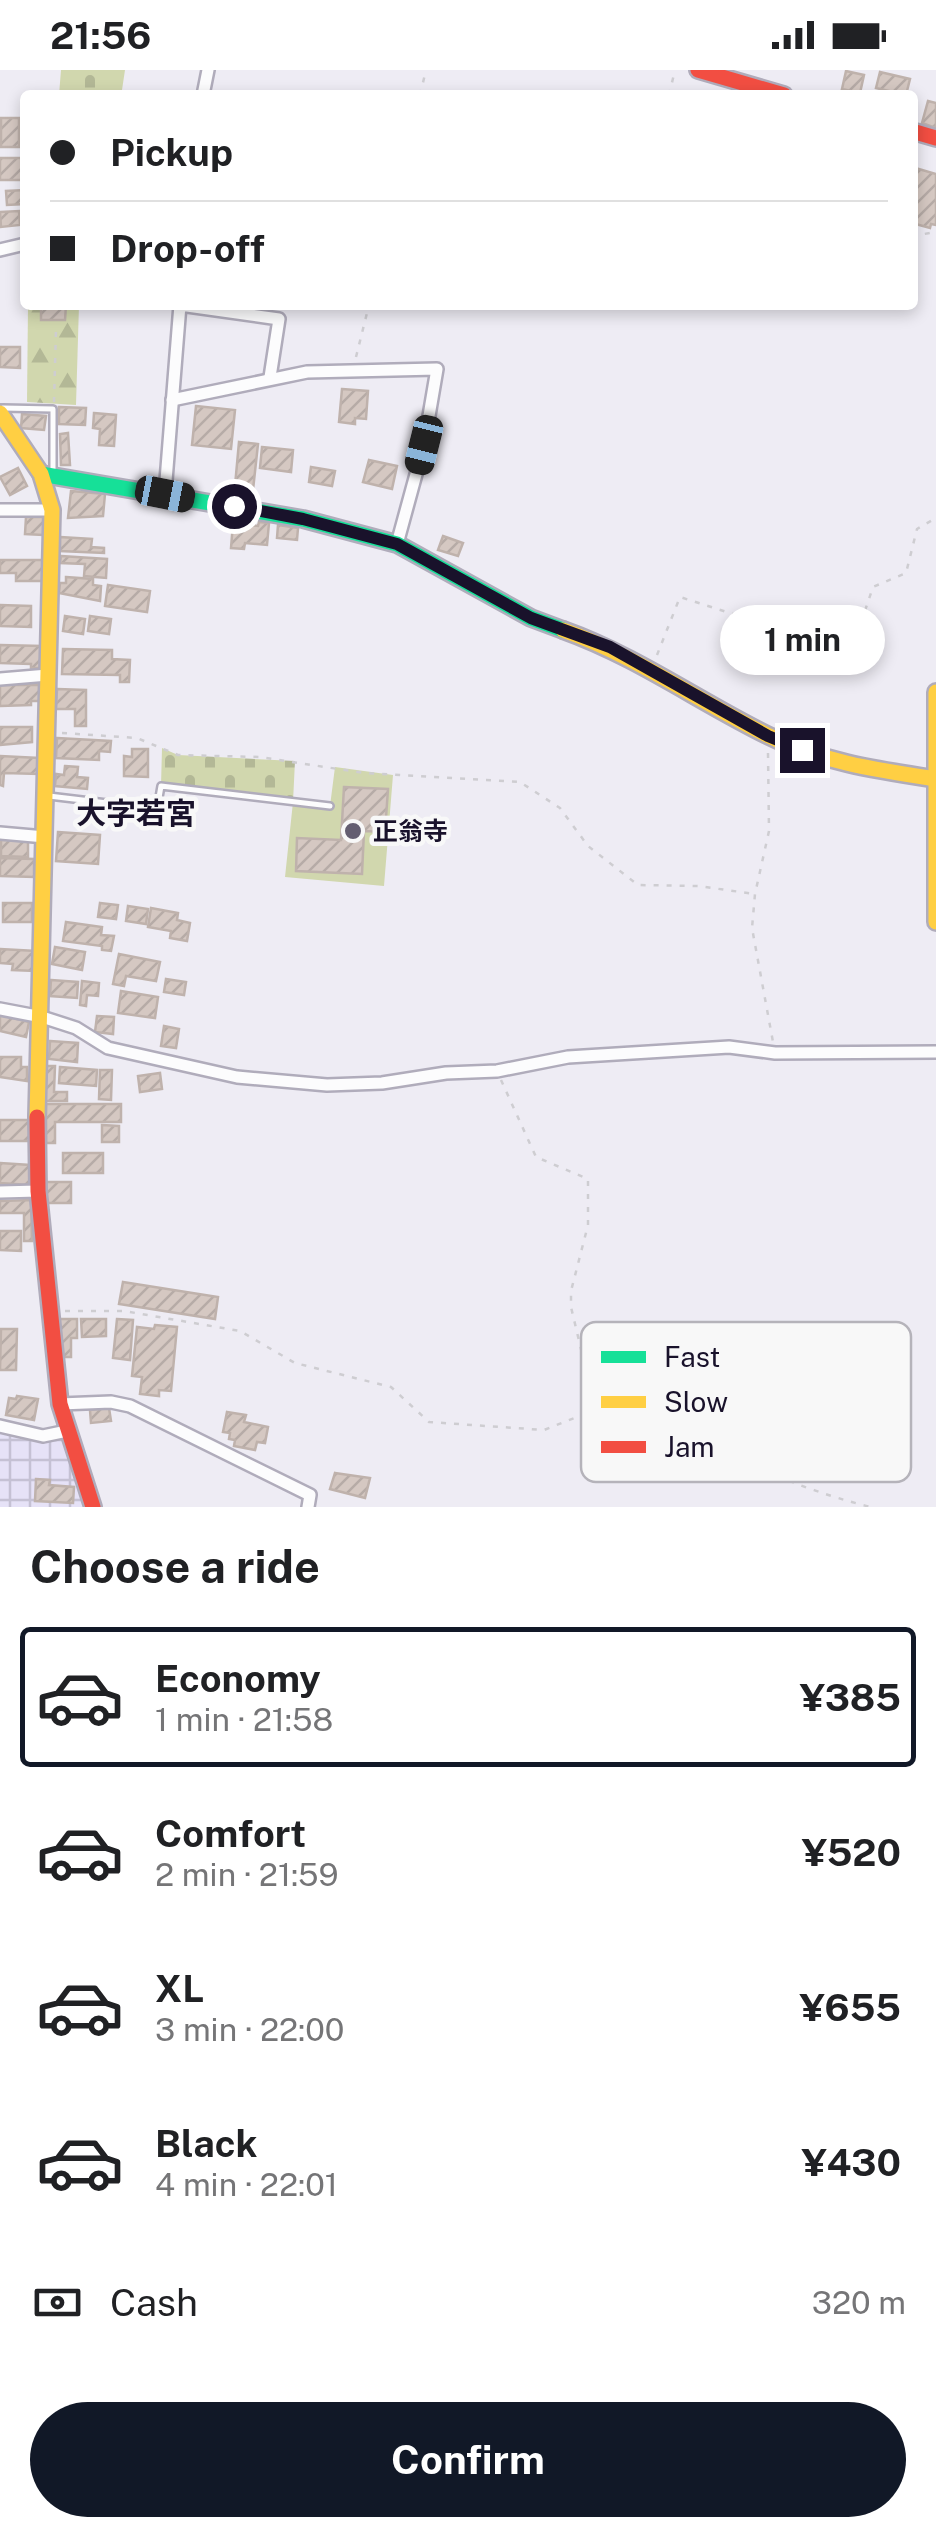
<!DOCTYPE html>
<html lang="en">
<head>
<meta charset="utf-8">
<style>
	:root { --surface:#fff; --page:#f6f6f6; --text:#202124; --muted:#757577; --line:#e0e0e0; --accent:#111827 }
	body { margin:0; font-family:"Public Sans","Noto Sans JP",sans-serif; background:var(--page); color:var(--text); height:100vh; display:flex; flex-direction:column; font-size:38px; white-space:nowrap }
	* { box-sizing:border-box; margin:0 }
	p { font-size:32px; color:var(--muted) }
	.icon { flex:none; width:55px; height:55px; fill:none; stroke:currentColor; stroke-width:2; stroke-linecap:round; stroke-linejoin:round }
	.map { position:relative; height:1437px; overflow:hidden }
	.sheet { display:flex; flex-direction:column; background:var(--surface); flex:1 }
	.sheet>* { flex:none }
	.guide { position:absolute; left:20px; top:20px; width:898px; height:220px; border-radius:10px; box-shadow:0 5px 15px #0003; display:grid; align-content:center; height:220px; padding:0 30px; background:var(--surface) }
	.end { position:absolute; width:45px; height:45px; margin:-22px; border:12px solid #19122b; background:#fff; box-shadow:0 0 0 5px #fff }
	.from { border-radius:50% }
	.bubble { position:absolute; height:70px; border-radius:35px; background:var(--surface); box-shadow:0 5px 15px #0003; font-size:32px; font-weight:700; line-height:70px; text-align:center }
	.car { position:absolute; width:30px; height:60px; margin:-30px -15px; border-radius:12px; box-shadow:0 0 8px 2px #0007; background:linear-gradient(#222 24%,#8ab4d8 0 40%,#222 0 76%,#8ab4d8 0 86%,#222 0) }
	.guide b { display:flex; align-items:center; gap:35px; height:95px; font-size:38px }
	.guide b+b { border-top:2px solid var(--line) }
	.guide i { width:25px; height:25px; background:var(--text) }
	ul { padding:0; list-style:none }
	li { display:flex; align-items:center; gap:30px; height:140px; margin:0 20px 15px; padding:0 10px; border:5px solid transparent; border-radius:10px }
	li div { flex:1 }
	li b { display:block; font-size:38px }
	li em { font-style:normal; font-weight:700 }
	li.on { border-color:var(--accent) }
	li>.icon { width:90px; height:90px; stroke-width:1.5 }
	h2 { padding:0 30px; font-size:45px; line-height:120px }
	.pay { display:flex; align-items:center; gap:25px; height:110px; padding:0 30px; font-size:38px }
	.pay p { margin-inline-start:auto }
	.primary-button { display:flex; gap:20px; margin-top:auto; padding:20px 30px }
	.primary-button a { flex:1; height:115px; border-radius:60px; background:var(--accent); color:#fff; font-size:40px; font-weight:700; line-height:115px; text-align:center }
	.status { display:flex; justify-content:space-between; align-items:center; height:70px; padding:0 50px; background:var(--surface); direction:ltr }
	.status svg { height:28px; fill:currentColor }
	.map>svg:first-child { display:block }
	.industrial { fill:url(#industrial-grid) }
	.green { fill:#d1d7ae }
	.forest { fill:url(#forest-firs) }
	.cemetery { fill:url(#cemetery-stones) }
	.building { fill:url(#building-hatch); stroke:#bfb2ac; stroke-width:2.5 }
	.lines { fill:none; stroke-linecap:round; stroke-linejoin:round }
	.lane-casing { stroke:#b0acbb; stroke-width:10 }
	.street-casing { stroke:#b0acbb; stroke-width:16 }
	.fast-casing { stroke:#b0acbb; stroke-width:20 }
	.slow-casing { stroke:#b0acbb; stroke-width:20 }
	.jam-casing { stroke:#b0acbb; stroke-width:20 }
	.path { stroke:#cecdd1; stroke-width:2.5; stroke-dasharray:5 8; stroke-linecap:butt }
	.lane { stroke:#fcfcfd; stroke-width:5 }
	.street { stroke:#fcfcfd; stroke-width:11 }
	.fast { stroke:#16e098; stroke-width:15 }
	.slow { stroke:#ffcf43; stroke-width:15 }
	.jam { stroke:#f24e42; stroke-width:15 }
	.route { stroke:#19122b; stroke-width:12 }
	.poi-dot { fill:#645e71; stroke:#f8f8f8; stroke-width:4 }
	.labels { text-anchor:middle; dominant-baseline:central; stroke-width:9; stroke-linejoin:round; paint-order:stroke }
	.poi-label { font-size:25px; font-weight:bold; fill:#19122b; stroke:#f8f8f8; text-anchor:start }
	.quarter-label { font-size:30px; font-weight:bold; fill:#19122b; stroke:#f8f8f8 }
	.key { fill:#f8f8f8; stroke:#b5b3ba; stroke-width:2.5 }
	.key-label { font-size:28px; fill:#19122b }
</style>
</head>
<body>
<div class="status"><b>21:56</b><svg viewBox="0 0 49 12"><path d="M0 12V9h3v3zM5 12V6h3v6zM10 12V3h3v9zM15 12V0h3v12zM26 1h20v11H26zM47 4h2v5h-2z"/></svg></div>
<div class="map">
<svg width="936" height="1437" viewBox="0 0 936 1437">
	<defs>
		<pattern id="industrial-grid" width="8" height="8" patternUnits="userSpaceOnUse" patternTransform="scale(2.5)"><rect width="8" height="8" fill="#e6e2f7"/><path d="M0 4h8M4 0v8" fill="none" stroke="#c5c1d4"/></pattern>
		<pattern id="forest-firs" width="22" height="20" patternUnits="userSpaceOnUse" patternTransform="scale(2.5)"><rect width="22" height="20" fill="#d1d7ae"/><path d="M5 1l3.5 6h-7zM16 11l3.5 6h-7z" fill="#b3b896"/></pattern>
		<pattern id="cemetery-stones" width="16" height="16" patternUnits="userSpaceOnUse" patternTransform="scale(2.5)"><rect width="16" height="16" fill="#d1d7ae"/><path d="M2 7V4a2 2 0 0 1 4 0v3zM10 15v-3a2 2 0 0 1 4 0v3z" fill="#b3b896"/></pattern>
		<pattern id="building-hatch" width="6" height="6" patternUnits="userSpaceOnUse" patternTransform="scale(2.5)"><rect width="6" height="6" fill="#d5c8c2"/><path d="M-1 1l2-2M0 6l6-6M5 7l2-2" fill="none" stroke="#b6aba7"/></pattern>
	</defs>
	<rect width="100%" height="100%" fill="#eeecf4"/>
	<path class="industrial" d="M0 1356 43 1366 67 1361 93 1437H0Z"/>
	<path class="green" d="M335 697 393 705 384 816 285 807 293 732 330 736Z"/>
	<path class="forest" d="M28 235H79L76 335 27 332Z"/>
	<g class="cemetery">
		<path d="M61 0H125L122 20 134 22V25H59Z"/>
		<path d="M162 678 178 685 295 691 293 732 161 716Z"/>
	</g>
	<g class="building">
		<path d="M846 1 864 5 860 23 842 19Z"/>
		<path d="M880 2 910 9 906 25 876 18Z"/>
		<path d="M928 31 936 33V58L922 53Z"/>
		<rect x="1" y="48" width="18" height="29"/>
		<rect x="0" y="88" width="22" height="22"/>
		<path d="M912 97 936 104V155L931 154 930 158 912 153Z"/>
		<path d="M25 120V134L7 135 6 121Z"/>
		<path d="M19 141 20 155 1 157 0 142Z"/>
		<path d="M41 235H66L65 250H41Z"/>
		<path d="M0 277H20V298L0 297Z"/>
		<path d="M342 319 368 321 366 349 355 348V354L339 352Z"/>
		<path d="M196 336 235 340 231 379 192 375Z"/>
		<path d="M59 337 86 338 85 355 59 354Z"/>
		<path d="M94 343 116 345 114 376 99 375 100 359 93 358Z"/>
		<path d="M22 344 46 346 44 360 21 358Z"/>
		<path d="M68 363 70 395H61L60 364Z"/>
		<path d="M239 372 258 374 252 429 234 427Z"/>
		<path d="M262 377 293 380 291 402 260 398Z"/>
		<path d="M369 390 397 396 392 419 363 412Z"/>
		<path d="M311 397 335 401 332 416 309 412Z"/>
		<path d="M18 398 27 416 10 425 0 407Z"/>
		<path d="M71 421 105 424 103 446 68 448Z"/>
		<path d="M26 447H44L43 465 25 464Z"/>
		<path d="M259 452 269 453 267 475 245 473 244 479 231 478 233 453 258 456Z"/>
		<path d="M278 455 298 458 297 470 277 468Z"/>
		<path d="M443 466 463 473 458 486 438 480Z"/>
		<path d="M60 467 92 469 91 477 104 478V483L60 481Z"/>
		<path d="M61 486 107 489 106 508 84 506 85 494 60 493Z"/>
		<path d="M0 490H43V511H16V503H0Z"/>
		<path d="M66 507 93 509V515L101 516 100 531 59 523 60 513H66Z"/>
		<path d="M108 515 150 521 147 542 105 536Z"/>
		<path d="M0 535 31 536V557L0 556Z"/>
		<path d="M65 546 85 549 83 564 63 561Z"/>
		<path d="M90 546 111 549 109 564 88 561Z"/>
		<path d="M0 575 42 576 41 598H31V594L0 593Z"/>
		<path d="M63 579 112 580V589L130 590 129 612H120V605L62 604Z"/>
		<path d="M0 615H40V631H31V635L0 636Z"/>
		<path d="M57 619 86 620V656H75V639H56Z"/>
		<path d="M0 657H32V672L0 675Z"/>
		<path d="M57 668 111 671 110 682 99 681V690L56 688Z"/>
		<path d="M132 679H148V707L124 706V686L132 687Z"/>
		<path d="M0 686 39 688V704L4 703 3 716 0 715Z"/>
		<path d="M65 696 78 697 77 707 88 708 87 719 55 716 56 704 64 705Z"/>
		<path d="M344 717 388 719 385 762 364 761 362 804 296 801 297 768 341 770Z"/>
		<path d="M58 762 100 765 98 794 56 791Z"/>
		<path d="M1 770H28V787L1 786Z"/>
		<path d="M0 788 34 789V807L0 806Z"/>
		<rect x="3" y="833" width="29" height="19"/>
		<path d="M100 833 118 835 116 849 98 847Z"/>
		<path d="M128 836 148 839 146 854 126 851Z"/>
		<path d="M151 838 178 843 177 850 190 853 187 871 170 868 171 861 148 857Z"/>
		<path d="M66 852 102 857 101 865 114 866 111 881 102 880V876L63 871Z"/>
		<path d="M55 877 85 882 82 900 52 894Z"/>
		<path d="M0 879 36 881 35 901 12 900 13 894 0 893Z"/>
		<path d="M119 884 160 892 156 911 126 906 124 916 113 914Z"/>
		<path d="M166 909 186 912 184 925 164 922Z"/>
		<path d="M51 910 78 912 77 928 50 926Z"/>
		<path d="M82 911 99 913 98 926 87 925 86 936 80 935Z"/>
		<path d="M121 921 158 927 155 948 118 943Z"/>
		<path d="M0 945 29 952 26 967 0 961Z"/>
		<path d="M97 946 114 947 113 964 95 962Z"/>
		<path d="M164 956 179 959 176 978 161 976Z"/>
		<path d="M50 971 78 973 77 992 49 989Z"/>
		<path d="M0 987H21V997H27V1011L0 1007Z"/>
		<path d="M46 996H55L54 1022H67V1031H45Z"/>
		<path d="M60 997 97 1000 96 1016 59 1013Z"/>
		<path d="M100 1000H112L111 1030 99 1029Z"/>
		<path d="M160 1003 162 1019 140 1022 138 1006Z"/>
		<path d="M46 1034H121V1052H55V1073H46Z"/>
		<rect x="0" y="1050" width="31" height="21"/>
		<path d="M102 1055 119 1056V1072H102Z"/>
		<rect x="63" y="1083" width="40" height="20"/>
		<path d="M0 1093 30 1095 29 1115 0 1113Z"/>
		<rect x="45" y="1112" width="26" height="21"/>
		<path d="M31 1130 32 1171H24V1143H0V1131Z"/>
		<path d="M0 1161H21V1181L0 1180Z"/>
		<path d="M123 1212 218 1227 215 1249 119 1234Z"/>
		<path d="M58 1249H77V1268H71V1287H58Z"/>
		<path d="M81 1249H106V1266L82 1267Z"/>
		<path d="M117 1249 133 1250 130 1290 113 1288Z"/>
		<path d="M155 1255 177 1257 171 1321 159 1320V1326L140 1324 142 1307 132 1306 137 1257 154 1259Z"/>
		<path d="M1 1259H17L16 1300H0Z"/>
		<path d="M17 1326 38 1329 34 1350 6 1345 9 1328 16 1329Z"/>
		<path d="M109 1338 111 1351 91 1353 90 1340Z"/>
		<path d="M227 1342 246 1345 244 1352 268 1357 265 1373 257 1372 255 1380 234 1376 235 1370 229 1369 230 1363 223 1362Z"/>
		<path d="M335 1403 370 1408 365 1428 330 1419Z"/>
		<path d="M36 1409 50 1410 49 1415 74 1417 73 1433 35 1431Z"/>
	</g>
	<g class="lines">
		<defs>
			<g id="lane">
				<path d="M3 338 53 339V403"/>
				<path d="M49 726 157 739 161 716 330 736"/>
			</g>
			<g id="street">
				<path d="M203 25 208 0"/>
				<path d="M0 180 25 174"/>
				<path d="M172 330 307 302 437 299 424 375 397 474"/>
				<path d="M165 423 180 235 279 249 270 307"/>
				<path d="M0 440H52"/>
				<path d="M0 609 48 605"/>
				<path d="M0 763 45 767"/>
				<path d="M0 939 42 947 76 958 108 978 237 1007 327 1015 382 1013 446 1003 497 1001 568 987 729 977 775 983 936 982"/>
				<path d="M0 1122 38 1121"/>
				<path d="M60 1334 111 1332 130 1336 310 1425 308 1437"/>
				<path d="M0 1356 43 1366 67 1361"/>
			</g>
			<path id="fast" d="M41 404 303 449 397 474 531 548 563 560"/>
			<g id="slow">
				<path d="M0 343 41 404 52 440 37 1047"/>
				<path d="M563 560C636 586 698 631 767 665 821 692 877 700 936 709"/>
				<path d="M936 622V852"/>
			</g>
			<g id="jam">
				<path d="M698 0 784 25"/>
				<path d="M912 61 936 68"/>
				<path d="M37 1047 38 1121 60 1334 93 1437"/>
			</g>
		</defs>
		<use href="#lane" class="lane-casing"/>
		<use href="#street" class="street-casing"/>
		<use href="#fast" class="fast-casing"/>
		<use href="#slow" class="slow-casing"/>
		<use href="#jam" class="jam-casing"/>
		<g class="path">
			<path d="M420 25 426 0"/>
			<path d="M669 25 675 0"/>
			<path d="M912 166 936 162"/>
			<path d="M356 287 369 235"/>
			<path d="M54 332 56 259"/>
			<path d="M657 585 680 527 851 582 873 517 906 503 917 459 936 448"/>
			<path d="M62 663 137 668 178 685 260 687 364 703 520 712 560 738 588 776 638 815 698 816 755 824"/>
			<path d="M768 683 769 761 755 824 752 858 773 972"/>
			<path d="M501 1010 536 1087 588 1109V1155L571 1221V1237L585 1296 586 1341"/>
			<path d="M65 1241H124L240 1261 295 1293 391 1317 429 1352 544 1360 587 1343 656 1345 746 1339 752 1346C751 1362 747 1381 758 1393 772 1409 848 1432 871 1437"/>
		</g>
		<use href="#lane" class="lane"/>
		<use href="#street" class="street"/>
		<use href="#fast" class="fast"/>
		<use href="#slow" class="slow"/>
		<use href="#jam" class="jam"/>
	</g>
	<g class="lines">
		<path class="route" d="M234 436 303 449 397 474 531 548 610 577 768 666 802 680"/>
	</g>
	<circle class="poi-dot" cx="353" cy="761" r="10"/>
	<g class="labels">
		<g class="poi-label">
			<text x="373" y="761">正翁寺</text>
		</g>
		<g class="quarter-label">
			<text x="136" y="743">大字若宮</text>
		</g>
	</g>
	<rect x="581" y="1252" width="330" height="160" rx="15" class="key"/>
	<rect x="601" y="1281" width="45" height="12" fill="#16e098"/>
	<rect x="601" y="1326" width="45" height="12" fill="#ffcf43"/>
	<rect x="601" y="1371" width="45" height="12" fill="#f24e42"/>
	<g class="key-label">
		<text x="664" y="1297">Fast</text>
		<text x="664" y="1342">Slow</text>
		<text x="664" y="1387">Jam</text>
	</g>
</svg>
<i class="end from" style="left:234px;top:436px"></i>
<i class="end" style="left:802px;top:680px"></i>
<div class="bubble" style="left:720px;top:535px;width:165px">1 min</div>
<i class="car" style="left:424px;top:375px;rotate:194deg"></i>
<i class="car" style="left:165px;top:424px;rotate:101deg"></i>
<div class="guide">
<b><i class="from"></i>Pickup</b>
<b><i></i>Drop-off</b>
</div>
</div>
<section class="sheet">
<h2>Choose a ride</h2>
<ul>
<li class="on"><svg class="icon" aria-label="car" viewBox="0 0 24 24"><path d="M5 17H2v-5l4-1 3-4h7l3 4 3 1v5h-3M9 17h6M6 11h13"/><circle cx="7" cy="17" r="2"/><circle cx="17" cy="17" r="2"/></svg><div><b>Economy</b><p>1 min · 21:58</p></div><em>¥385</em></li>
<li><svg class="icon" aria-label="car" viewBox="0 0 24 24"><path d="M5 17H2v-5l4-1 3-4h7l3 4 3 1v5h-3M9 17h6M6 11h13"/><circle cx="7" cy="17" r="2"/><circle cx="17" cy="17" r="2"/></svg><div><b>Comfort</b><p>2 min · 21:59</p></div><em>¥520</em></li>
<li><svg class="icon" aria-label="car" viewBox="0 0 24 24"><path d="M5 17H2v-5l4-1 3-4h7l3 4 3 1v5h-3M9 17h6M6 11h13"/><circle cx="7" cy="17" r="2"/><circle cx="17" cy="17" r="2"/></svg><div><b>XL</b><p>3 min · 22:00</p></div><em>¥655</em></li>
<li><svg class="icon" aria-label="car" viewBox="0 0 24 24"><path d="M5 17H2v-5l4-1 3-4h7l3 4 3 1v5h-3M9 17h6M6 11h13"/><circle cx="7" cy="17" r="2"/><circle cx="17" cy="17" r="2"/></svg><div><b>Black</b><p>4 min · 22:01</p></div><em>¥430</em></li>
</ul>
<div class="pay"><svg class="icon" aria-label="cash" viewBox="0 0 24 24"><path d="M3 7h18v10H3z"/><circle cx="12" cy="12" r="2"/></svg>Cash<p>320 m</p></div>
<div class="primary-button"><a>Confirm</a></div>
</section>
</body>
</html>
